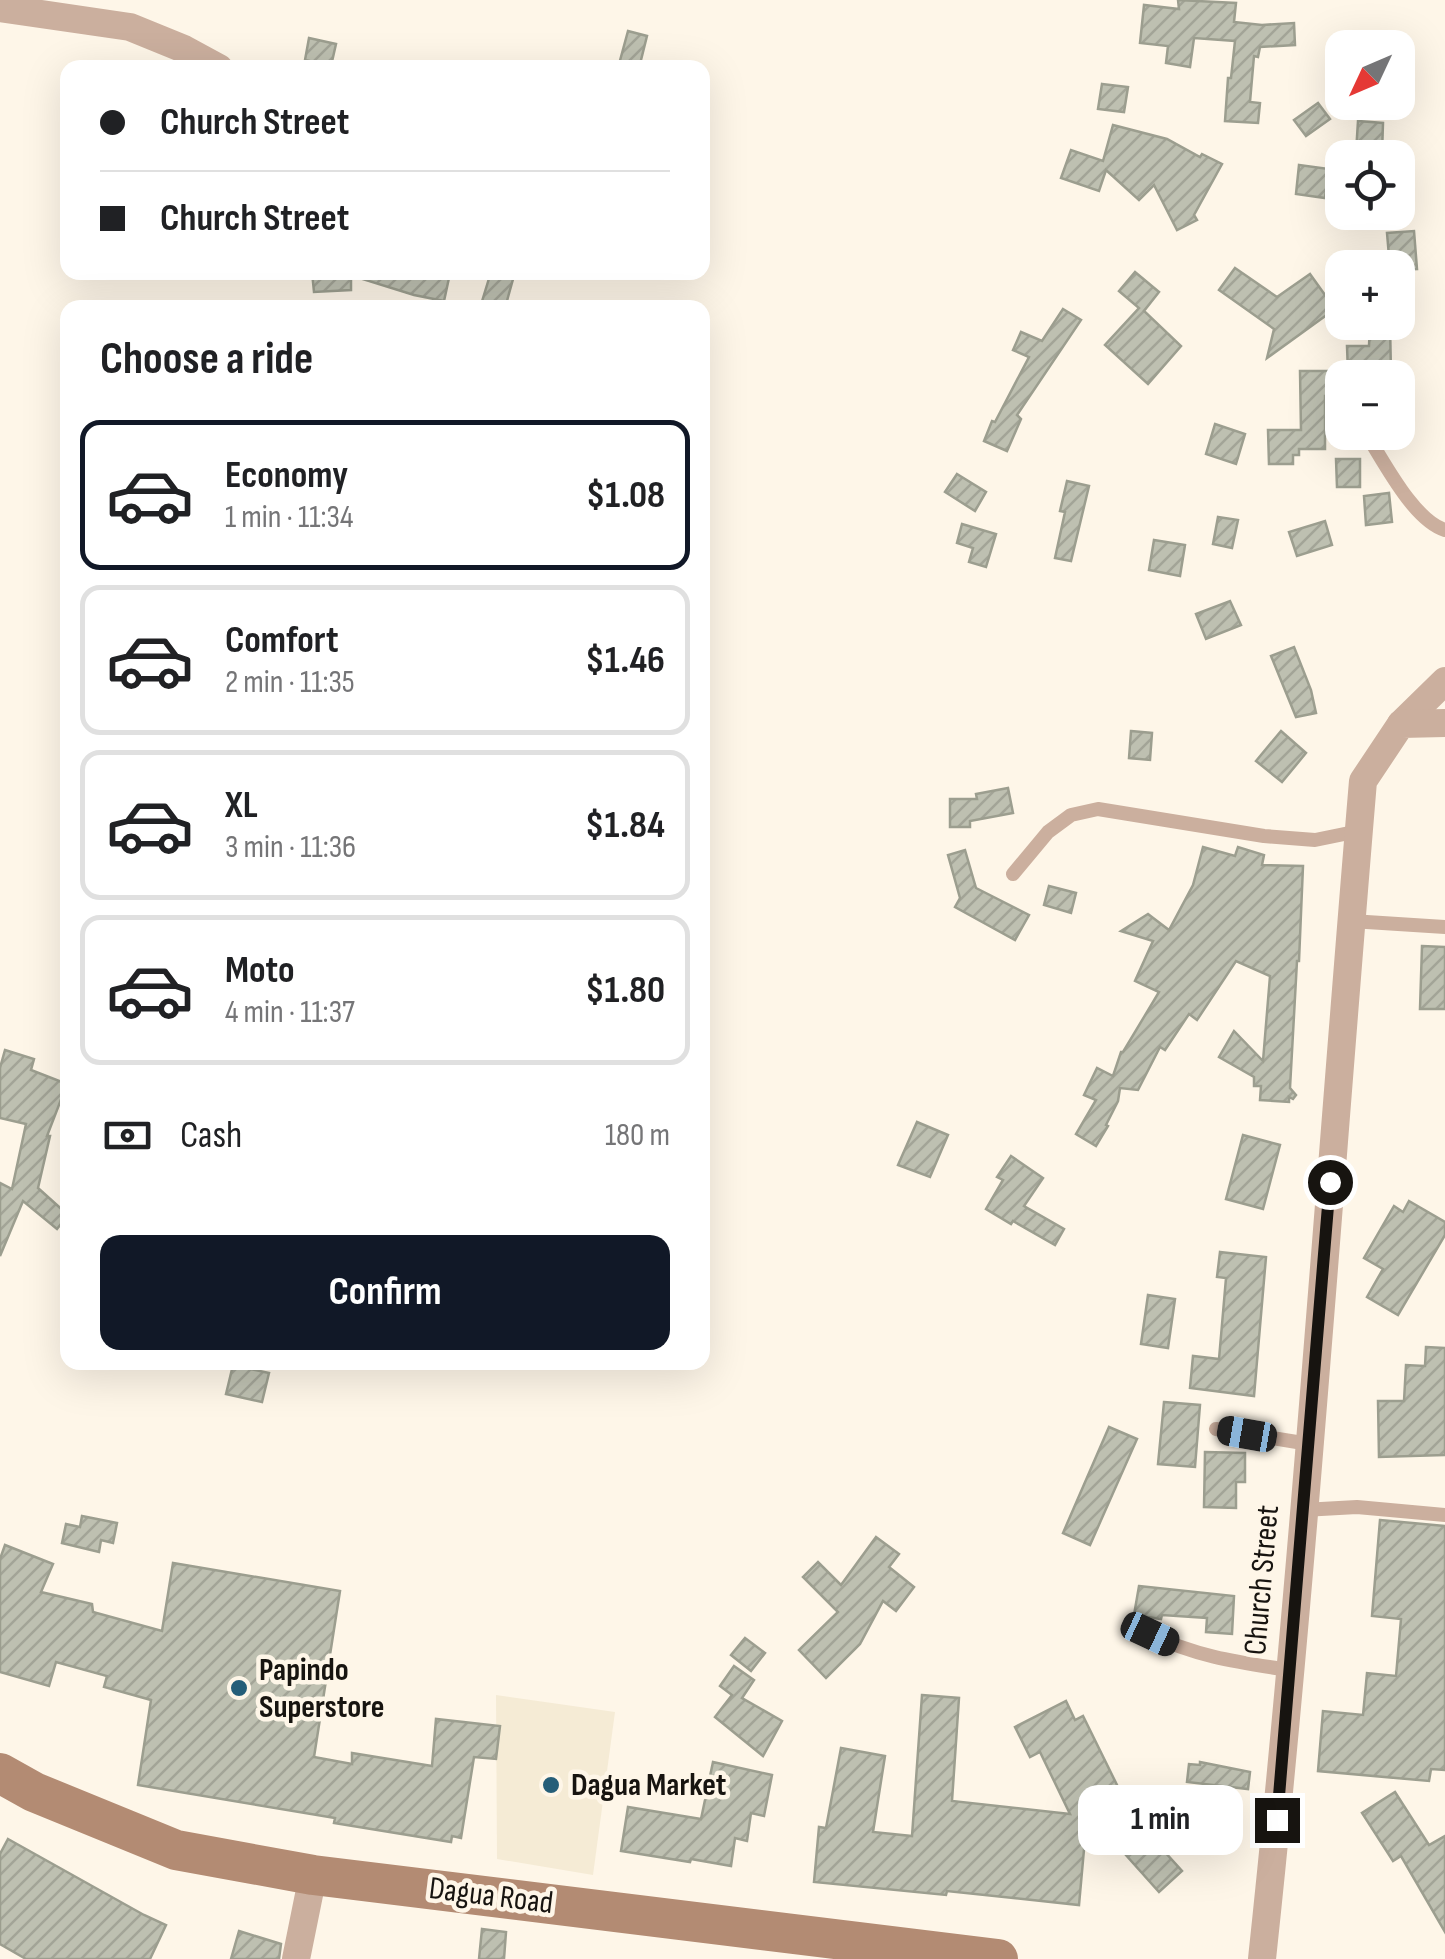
<!DOCTYPE html>
<html lang="en">
<head>
<meta charset="utf-8">
<style>
	:root { --surface:#fff; --page:#f6f6f6; --text:#202124; --muted:#757577; --line:#e0e0e0; --accent:#111827 }
	body { margin:0; font-family:"Sofia Sans Condensed",sans-serif; background:var(--page); color:var(--text); height:100vh; display:flex; flex-direction:column; font-size:38px; white-space:nowrap }
	* { box-sizing:border-box; margin:0 }
	p { font-size:32px; color:var(--muted) }
	.icon { flex:none; width:55px; height:55px; fill:none; stroke:currentColor; stroke-width:2; stroke-linecap:round; stroke-linejoin:round }
	.map { position:relative; flex:1; overflow:hidden }
	.details { position:absolute; left:60px; top:300px; width:650px; height:1070px; display:flex; flex-direction:column; background:var(--surface); border-radius:20px; box-shadow:0 10px 40px #0002 }
	.details>* { flex:none }
	.top-card { position:absolute; left:60px; top:60px; width:650px; height:220px; border-radius:20px; box-shadow:0 10px 40px #0002; display:grid; align-content:center; height:220px; padding:0 40px; background:var(--surface) }
	.needle { width:65px; rotate:226deg }
	.tools { position:absolute; left:1325px; top:30px; display:grid; gap:20px }
	.tools a { display:grid; place-items:center; width:90px; height:90px; border-radius:20px; background:var(--surface); box-shadow:0 10px 40px #0002; font-size:50px }
	.end { position:absolute; width:45px; height:45px; margin:-22px; border:12px solid #171410; background:#fff; box-shadow:0 0 0 5px #fff }
	.from { border-radius:50% }
	.bubble { position:absolute; height:70px; border-radius:20px; background:var(--surface); box-shadow:0 10px 40px #0002; font-size:32px; font-weight:700; line-height:70px; text-align:center }
	.car { position:absolute; width:30px; height:60px; margin:-30px -15px; border-radius:12px; box-shadow:0 0 8px 2px #0007; background:linear-gradient(#222 24%,#8ab4d8 0 40%,#222 0 76%,#8ab4d8 0 86%,#222 0) }
	.top-card b { display:flex; align-items:center; gap:35px; height:95px; font-size:38px }
	.top-card b+b { border-top:2px solid var(--line) }
	.top-card i { width:25px; height:25px; background:var(--text) }
	ul { padding:0; list-style:none }
	li { display:flex; align-items:center; gap:30px; height:150px; margin:0 20px 15px; padding:0 20px; border:5px solid var(--line); border-radius:20px }
	li div { flex:1 }
	li b { display:block; font-size:38px }
	li em { font-style:normal; font-weight:700 }
	li.current { border-color:var(--accent) }
	li>.icon { width:90px; height:90px; stroke-width:1.5 }
	h2 { padding:0 40px; font-size:45px; line-height:120px }
	.pay { display:flex; align-items:center; gap:25px; height:110px; padding:0 40px; font-size:38px }
	.pay p { margin-inline-start:auto }
	.primary-button { display:flex; gap:20px; margin-top:auto; padding:20px 40px }
	.primary-button a { flex:1; height:115px; border-radius:20px; background:var(--accent); color:#fff; font-size:40px; font-weight:700; line-height:115px; text-align:center }
	.map>svg:first-child { display:block }
	.built { fill:#f5ebd5 }
	.building { fill:url(#building-hatch); stroke:#9c9e8f; stroke-width:2.5 }
	.lines { fill:none; stroke-linecap:round; stroke-linejoin:round }
	.lane { stroke:#cbaf9e; stroke-width:14 }
	.street { stroke:#cbaf9e; stroke-width:28 }
	.secondary { stroke:#b38b73; stroke-width:40 }
	.route { stroke:#171410; stroke-width:12 }
	.poi-dot { fill:#255e78; stroke:#fef6e8; stroke-width:4 }
	.labels { text-anchor:middle; dominant-baseline:central; stroke-width:9; stroke-linejoin:round; paint-order:stroke }
	.street-label { font-size:32px; fill:#171410; stroke:#fef6e8 }
	.poi-label { font-size:32px; font-weight:bold; fill:#171410; stroke:#fef6e8; text-anchor:start }
</style>
</head>
<body>
<div class="map">
<svg width="1445" height="1959" viewBox="0 0 1445 1959">
	<defs>
		<pattern id="building-hatch" width="6" height="6" patternUnits="userSpaceOnUse" patternTransform="scale(2.5)"><rect width="6" height="6" fill="#bec0b1"/><path d="M-1 1l2-2M0 6l6-6M5 7l2-2" fill="none" stroke="#a3a497"/></pattern>
	</defs>
	<rect width="100%" height="100%" fill="#fef6e8"/>
	<path class="built" d="M496 1695 615 1712 593 1875 497 1859Z"/>
	<g class="building">
		<path d="M1178 0 1236 3 1234 22 1262 25 1294 23 1295 45 1260 47 1258 57 1254 56 1250 102 1260 103 1258 123 1225 121 1228 78H1231L1235 41 1194 38 1190 67 1166 63 1168 46 1140 43 1144 5 1179 9Z"/>
		<path d="M628 31 647 36 639 68H618Z"/>
		<path d="M309 38 336 44 331 66 305 60Z"/>
		<path d="M1102 84 1128 87 1124 112 1098 109Z"/>
		<path d="M1318 103 1330 119 1306 136 1294 120Z"/>
		<path d="M1358 121 1383 123 1382 154 1356 153Z"/>
		<path d="M1113 125 1167 139 1200 157 1202 154 1222 164 1194 215 1197 220 1177 230 1154 185 1139 200 1106 170 1099 191 1061 178 1071 150 1103 161Z"/>
		<path d="M1299 165 1329 169 1325 198 1296 194Z"/>
		<path d="M1414 231 1417 269 1398 270V268H1390L1387 233Z"/>
		<path d="M1235 268 1277 297 1310 274 1335 309 1267 358 1274 329 1219 290Z"/>
		<path d="M312 272H351V290L314 292Z"/>
		<path d="M360 272H419L449 278 444 301 414 295 359 278Z"/>
		<path d="M491 272H515L505 308H480Z"/>
		<path d="M1135 272 1159 292 1144 311 1181 346 1148 384 1105 345 1139 308 1119 291Z"/>
		<path d="M1063 309 1081 320 1017 415 1021 419 1007 451 984 441 992 421 995 422 1029 357 1013 350 1021 332 1042 341Z"/>
		<path d="M1370 324 1390 325 1391 373H1348L1347 346H1369Z"/>
		<path d="M1300 371H1337L1338 396H1325V449H1299V455H1293V464H1269L1268 430H1301Z"/>
		<path d="M1215 424 1245 434 1236 464 1206 454Z"/>
		<path d="M1336 459H1360V487H1337Z"/>
		<path d="M957 474 986 492 975 511 945 492Z"/>
		<path d="M1067 481 1089 486 1071 561 1055 558 1065 512 1060 511Z"/>
		<path d="M1389 493 1392 522 1366 525 1364 496Z"/>
		<path d="M1218 517 1238 520 1232 548 1213 544Z"/>
		<path d="M1325 521 1332 545 1297 556 1289 532Z"/>
		<path d="M962 524 996 534 986 567 969 562 973 548 957 543Z"/>
		<path d="M1154 540 1185 545 1180 576 1149 570Z"/>
		<path d="M1230 601 1241 625 1206 639 1196 614Z"/>
		<path d="M1294 647 1311 690 1316 713 1296 717 1271 656Z"/>
		<path d="M1131 731 1152 733 1150 760 1129 758Z"/>
		<path d="M1281 731 1306 753 1282 782 1256 761Z"/>
		<path d="M1008 788 1013 813 970 821V827H950V799H977L976 794Z"/>
		<path d="M1203 847 1235 856 1238 847 1264 855 1262 865 1303 866 1299 961H1297L1290 1088 1296 1095 1293 1099 1289 1097V1102L1260 1100 1261 1086H1254V1077L1219 1057 1234 1031 1263 1061 1270 976 1236 961 1197 1020 1189 1014 1165 1050 1160 1047 1138 1090 1120 1088 1118 1101 1106 1125 1108 1126 1096 1146 1076 1134 1096 1100 1084 1095 1097 1068 1113 1076 1121 1052H1123L1159 992 1135 981 1153 941 1121 931 1148 914 1169 930 1193 885Z"/>
		<path d="M965 850 976 888 1029 915 1015 940 955 907 960 898 948 855Z"/>
		<path d="M1049 886 1076 893 1071 913 1044 905Z"/>
		<path d="M1422 946 1445 947V1009H1420Z"/>
		<path d="M5 1050 34 1059 31 1070 67 1084 47 1136H50L38 1188 68 1215 57 1229 23 1201 0 1256V1183L12 1189 26 1124 0 1118V1068Z"/>
		<path d="M917 1122 948 1135 930 1177 898 1165Z"/>
		<path d="M1243 1135 1280 1145 1263 1209 1226 1199Z"/>
		<path d="M1011 1156 1043 1178 1024 1206 1064 1229 1055 1245 1013 1221 1011 1224 986 1209 1003 1180 997 1177Z"/>
		<path d="M1409 1201 1445 1222V1235L1398 1315 1367 1297 1383 1269 1364 1258 1394 1206 1403 1212Z"/>
		<path d="M1220 1252 1266 1257 1254 1396 1190 1388 1193 1356 1219 1359 1226 1278 1217 1277Z"/>
		<path d="M1148 1295 1175 1299 1168 1348 1141 1344Z"/>
		<path d="M1426 1347 1445 1348V1455L1379 1457 1378 1401H1404L1406 1365 1425 1366Z"/>
		<path d="M233 1365 269 1373 262 1402 226 1394Z"/>
		<path d="M1164 1402 1200 1405 1195 1467 1158 1464Z"/>
		<path d="M1109 1427 1137 1439 1090 1545 1063 1533Z"/>
		<path d="M1205 1452 1245 1453V1482H1236V1508L1204 1507Z"/>
		<path d="M82 1516 117 1523 113 1543 101 1540 99 1552 62 1543 66 1524 80 1527Z"/>
		<path d="M1380 1520 1445 1526V1770L1431 1769 1429 1781 1318 1771 1323 1711 1363 1715 1367 1673 1396 1676 1401 1619 1372 1616Z"/>
		<path d="M876 1537 899 1554 889 1567 914 1587 896 1611 883 1601 860 1644 826 1678 799 1650 838 1612 803 1577 818 1562 841 1585Z"/>
		<path d="M5 1545 53 1564 41 1592 92 1604 93 1612 162 1631 173 1563 340 1591 314 1757 352 1764V1753L432 1766 436 1719 500 1726 496 1759 474 1757 461 1838 452 1836 451 1842 334 1823 335 1818 138 1785 151 1700 104 1687 107 1676 56 1662 49 1686 0 1672V1559Z"/>
		<path d="M1139 1586 1234 1596 1232 1634 1206 1632 1207 1618 1162 1615 1161 1619 1134 1615Z"/>
		<path d="M745 1638 765 1653 751 1671 731 1655Z"/>
		<path d="M734 1666 754 1680 742 1698 782 1721 763 1756 715 1717 732 1695 720 1686Z"/>
		<path d="M922 1695 959 1698 952 1801 1070 1814 1040 1752 1030 1757 1015 1727 1066 1701 1075 1720 1083 1716 1118 1787 1114 1810 1088 1805 1079 1905 947 1891 946 1895 814 1882 819 1827 826 1828 841 1748 885 1756 873 1832 912 1836Z"/>
		<path d="M713 1762 772 1775 764 1816 751 1813 747 1841 735 1838 731 1866 691 1859 690 1862 621 1851 628 1807 701 1819Z"/>
		<path d="M1200 1762 1250 1772 1248 1789 1187 1782 1189 1764 1200 1765Z"/>
		<path d="M1395 1792 1429 1845 1445 1836V1932L1401 1856 1393 1861 1362 1813Z"/>
		<path d="M1135 1819 1182 1871 1159 1892 1116 1844Z"/>
		<path d="M8 1839 144 1915 166 1925 150 1959H26L0 1944V1854Z"/>
		<path d="M482 1929 506 1932 504 1959H479Z"/>
		<path d="M239 1931 281 1944 279 1959H231Z"/>
	</g>
	<g class="lines">
		<g class="lane">
			<path d="M1365 432C1383 460 1413 520 1445 530"/>
			<path d="M1013 874 1048 832 1071 815 1098 809 1264 836 1315 840 1359 831"/>
			<path d="M1351 921 1445 927"/>
			<path d="M1216 1429 1309 1444"/>
			<path d="M1303 1510 1357 1507 1445 1515"/>
			<path d="M1149 1634C1198 1657 1237 1662 1289 1670"/>
		</g>
		<g class="street">
			<path d="M0 8 130 27 184 49 219 68"/>
			<path d="M1401 724 1445 681"/>
			<path d="M296 1959 313 1875"/>
			<path d="M1262 1959C1304 1567 1330 1173 1363 781L1401 724 1445 723"/>
		</g>
		<path class="secondary" d="M0 1773 34 1792 176 1850 313 1875 998 1959"/>
	</g>
	<g class="lines">
		<path class="route" d="M1277 1820 1330 1182"/>
	</g>
	<g class="poi-dot">
		<circle cx="239" cy="1688" r="10"/>
		<circle cx="551" cy="1785" r="10"/>
	</g>
	<g class="labels">
		<g class="street-label">
			<text transform="translate(1262 1580) rotate(-85)">Church Street</text>
			<text transform="translate(491 1896) rotate(7)">Dagua Road</text>
		</g>
		<g class="poi-label">
			<text x="259" y="1670">Papindo<tspan x="259" dy="37">Superstore</tspan></text>
			<text x="571" y="1785">Dagua Market</text>
		</g>
	</g>
</svg>
<div class="tools">
<a><svg class="needle" viewBox="-14 -14 28 28"><path d="M0-13l5 13h-10z" fill="#e53935"/><path d="M0 13l5-13h-10z" fill="#757577"/></svg></a>
<a><svg class="icon" aria-label="locate" viewBox="0 0 24 24"><circle cx="12" cy="12" r="6"/><path d="M12 2v4M12 18v4M2 12h4M18 12h4"/></svg></a>
<a>+</a>
<a>−</a>
</div>
<i class="end from" style="left:1330px;top:1182px"></i>
<i class="end" style="left:1277px;top:1820px"></i>
<div class="bubble" style="left:1078px;top:1785px;width:165px">1 min</div>
<i class="car" style="left:1247px;top:1434px;rotate:280deg"></i>
<i class="car" style="left:1150px;top:1634px;rotate:115deg"></i>
<div class="top-card">
<b><i class="from"></i>Church Street</b>
<b><i></i>Church Street</b>
</div>
<section class="details">
<h2>Choose a ride</h2>
<ul>
<li class="current"><svg class="icon" aria-label="car" viewBox="0 0 24 24"><path d="M5 17H2v-5l4-1 3-4h7l3 4 3 1v5h-3M9 17h6M6 11h13"/><circle cx="7" cy="17" r="2"/><circle cx="17" cy="17" r="2"/></svg><div><b>Economy</b><p>1 min · 11:34</p></div><em>$1.08</em></li>
<li><svg class="icon" aria-label="car" viewBox="0 0 24 24"><path d="M5 17H2v-5l4-1 3-4h7l3 4 3 1v5h-3M9 17h6M6 11h13"/><circle cx="7" cy="17" r="2"/><circle cx="17" cy="17" r="2"/></svg><div><b>Comfort</b><p>2 min · 11:35</p></div><em>$1.46</em></li>
<li><svg class="icon" aria-label="car" viewBox="0 0 24 24"><path d="M5 17H2v-5l4-1 3-4h7l3 4 3 1v5h-3M9 17h6M6 11h13"/><circle cx="7" cy="17" r="2"/><circle cx="17" cy="17" r="2"/></svg><div><b>XL</b><p>3 min · 11:36</p></div><em>$1.84</em></li>
<li><svg class="icon" aria-label="car" viewBox="0 0 24 24"><path d="M5 17H2v-5l4-1 3-4h7l3 4 3 1v5h-3M9 17h6M6 11h13"/><circle cx="7" cy="17" r="2"/><circle cx="17" cy="17" r="2"/></svg><div><b>Moto</b><p>4 min · 11:37</p></div><em>$1.80</em></li>
</ul>
<div class="pay"><svg class="icon" aria-label="cash" viewBox="0 0 24 24"><path d="M3 7h18v10H3z"/><circle cx="12" cy="12" r="2"/></svg>Cash<p>180 m</p></div>
<div class="primary-button"><a>Confirm</a></div>
</section>
</div>
</body>
</html>
